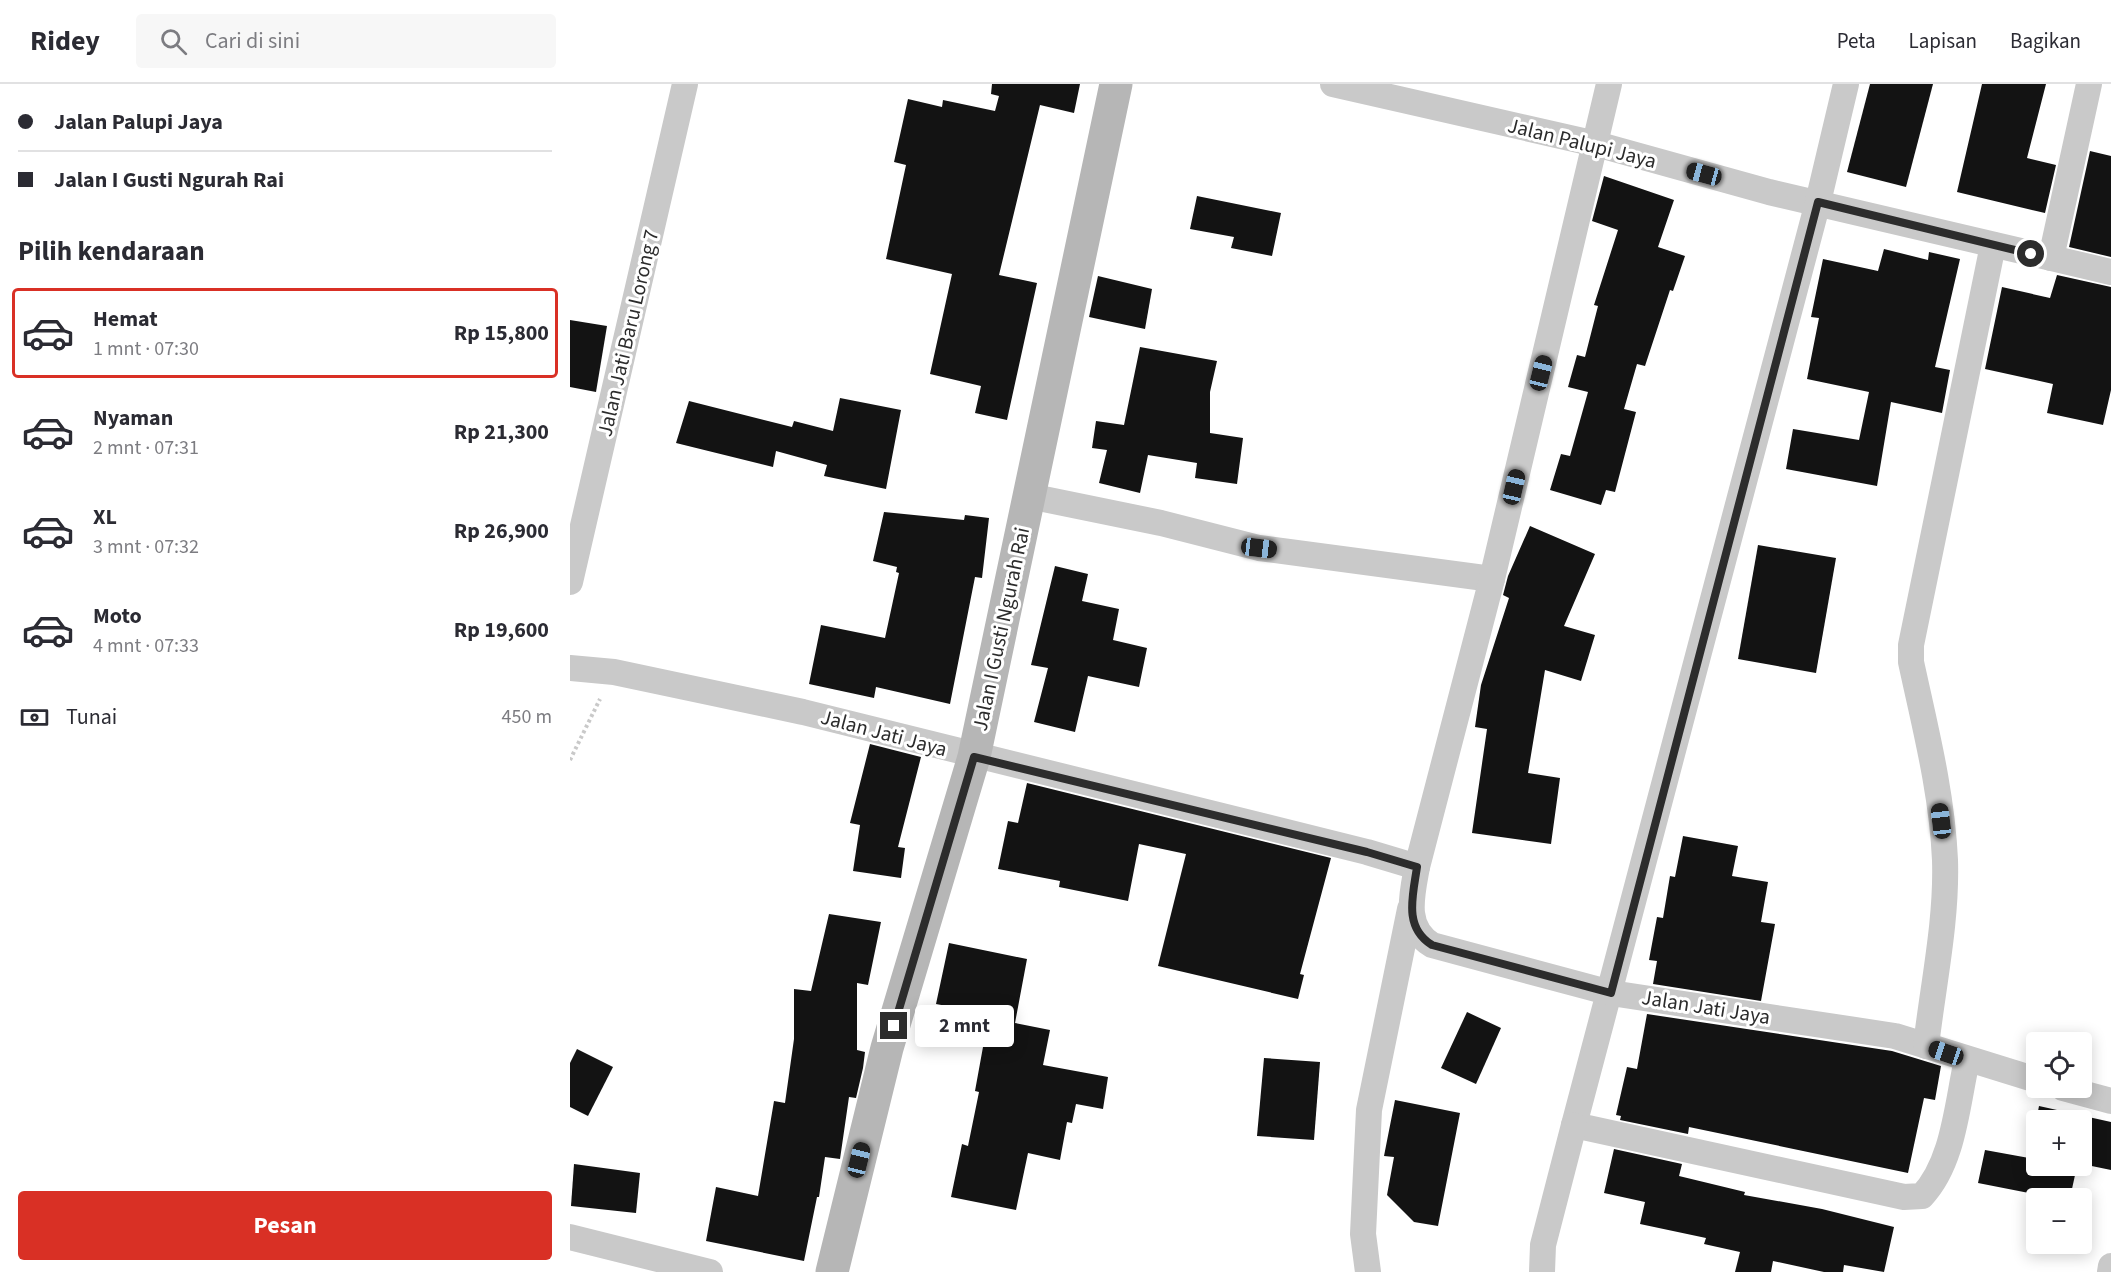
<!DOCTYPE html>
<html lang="id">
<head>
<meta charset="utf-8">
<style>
	:root { --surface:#fff; --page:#f7f7f7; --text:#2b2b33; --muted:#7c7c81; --line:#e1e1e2; --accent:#d93025 }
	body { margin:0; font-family:"Source Sans 3",sans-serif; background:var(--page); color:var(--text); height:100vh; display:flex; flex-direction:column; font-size:22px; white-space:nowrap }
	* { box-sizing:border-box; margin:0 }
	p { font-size:20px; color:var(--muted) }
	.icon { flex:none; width:33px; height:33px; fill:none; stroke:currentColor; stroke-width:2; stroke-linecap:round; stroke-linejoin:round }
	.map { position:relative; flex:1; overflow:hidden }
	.side { display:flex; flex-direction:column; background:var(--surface); width:570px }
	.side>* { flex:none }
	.banner { display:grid; align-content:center; height:132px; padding:0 18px; background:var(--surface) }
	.buttons { position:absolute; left:1456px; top:948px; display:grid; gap:12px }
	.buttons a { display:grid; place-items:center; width:66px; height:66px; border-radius:6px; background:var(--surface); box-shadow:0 3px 15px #0003; font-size:30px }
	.end { position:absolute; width:27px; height:27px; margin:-14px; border:8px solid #2c2c2c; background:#fff; box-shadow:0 0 0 3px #fff }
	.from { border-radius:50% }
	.bubble { position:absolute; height:42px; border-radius:6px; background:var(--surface); box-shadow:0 3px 15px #0003; font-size:20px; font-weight:700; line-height:42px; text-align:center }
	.car { position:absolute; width:18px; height:36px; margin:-18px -9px; border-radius:8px; box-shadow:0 0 4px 2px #0007; background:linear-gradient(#222 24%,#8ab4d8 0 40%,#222 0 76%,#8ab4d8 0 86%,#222 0) }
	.banner b { display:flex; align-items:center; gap:21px; height:57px; font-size:22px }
	.banner b+b { border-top:2px solid var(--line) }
	.banner i { width:15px; height:15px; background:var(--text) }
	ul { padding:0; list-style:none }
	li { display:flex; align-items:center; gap:18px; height:90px; margin:0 12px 9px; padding:0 6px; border:3px solid transparent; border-radius:6px }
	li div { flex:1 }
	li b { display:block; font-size:22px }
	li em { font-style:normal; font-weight:700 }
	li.active { border-color:var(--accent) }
	li>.icon { width:54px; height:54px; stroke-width:1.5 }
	h2 { padding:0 18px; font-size:27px; line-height:72px }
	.pay { display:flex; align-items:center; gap:15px; height:66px; padding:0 18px; font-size:22px }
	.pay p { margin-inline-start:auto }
	.primary-button { display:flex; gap:12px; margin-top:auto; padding:12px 18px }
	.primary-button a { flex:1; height:69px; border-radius:6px; background:var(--accent); color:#fff; font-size:24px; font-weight:700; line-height:69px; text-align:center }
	header { display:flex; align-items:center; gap:36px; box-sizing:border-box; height:84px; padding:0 30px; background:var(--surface); border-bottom:2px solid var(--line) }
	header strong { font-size:28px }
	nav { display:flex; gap:33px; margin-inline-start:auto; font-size:21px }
	.search { width:420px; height:54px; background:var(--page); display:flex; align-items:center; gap:15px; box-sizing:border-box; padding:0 21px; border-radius:6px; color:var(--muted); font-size:22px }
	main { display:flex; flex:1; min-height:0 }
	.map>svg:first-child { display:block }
	.building { fill:#131313 }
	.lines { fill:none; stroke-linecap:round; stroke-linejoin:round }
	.path { stroke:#c9c9c9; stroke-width:4; stroke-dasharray:3 3; stroke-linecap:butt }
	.street { stroke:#c9c9c9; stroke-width:26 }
	.secondary { stroke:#b6b6b6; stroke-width:33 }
	.route { stroke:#2c2c2c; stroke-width:8 }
	.labels { text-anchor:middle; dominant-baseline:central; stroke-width:6; stroke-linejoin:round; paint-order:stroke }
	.street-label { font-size:21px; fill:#2c2c2c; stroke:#fff }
</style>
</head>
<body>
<header>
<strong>Ridey</strong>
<div class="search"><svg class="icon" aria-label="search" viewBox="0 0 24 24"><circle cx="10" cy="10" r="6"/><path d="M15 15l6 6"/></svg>Cari di sini</div>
<nav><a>Peta</a><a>Lapisan</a><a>Bagikan</a></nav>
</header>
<main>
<section class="side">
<div class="banner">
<b><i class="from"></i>Jalan Palupi Jaya</b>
<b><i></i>Jalan I Gusti Ngurah Rai</b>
</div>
<h2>Pilih kendaraan</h2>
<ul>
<li class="active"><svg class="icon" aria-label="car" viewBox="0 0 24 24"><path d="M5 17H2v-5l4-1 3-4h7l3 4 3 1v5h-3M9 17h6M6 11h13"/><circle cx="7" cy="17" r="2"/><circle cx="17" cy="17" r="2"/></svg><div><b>Hemat</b><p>1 mnt · 07:30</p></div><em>Rp 15,800</em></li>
<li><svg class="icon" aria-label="car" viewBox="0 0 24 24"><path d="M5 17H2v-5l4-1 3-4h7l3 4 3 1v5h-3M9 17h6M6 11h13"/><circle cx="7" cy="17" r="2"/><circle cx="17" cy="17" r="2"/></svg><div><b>Nyaman</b><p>2 mnt · 07:31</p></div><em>Rp 21,300</em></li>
<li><svg class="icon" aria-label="car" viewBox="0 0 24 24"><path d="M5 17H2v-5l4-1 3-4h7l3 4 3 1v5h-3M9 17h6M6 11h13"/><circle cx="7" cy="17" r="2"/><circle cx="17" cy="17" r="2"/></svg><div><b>XL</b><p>3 mnt · 07:32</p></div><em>Rp 26,900</em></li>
<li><svg class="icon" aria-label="car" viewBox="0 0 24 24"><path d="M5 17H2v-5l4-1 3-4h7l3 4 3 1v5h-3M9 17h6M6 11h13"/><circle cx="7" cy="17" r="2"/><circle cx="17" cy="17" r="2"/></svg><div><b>Moto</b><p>4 mnt · 07:33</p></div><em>Rp 19,600</em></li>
</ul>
<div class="pay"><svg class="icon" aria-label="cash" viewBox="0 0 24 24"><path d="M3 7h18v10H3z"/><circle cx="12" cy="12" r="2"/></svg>Tunai<p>450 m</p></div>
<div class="primary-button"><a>Pesan</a></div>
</section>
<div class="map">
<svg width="1541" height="1188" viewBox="0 0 1541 1188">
	<rect width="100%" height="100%" fill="#fff"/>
	<g class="building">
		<path d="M422 0H510L504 29 470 21 429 191 467 199 437 336 405 329 411 302 360 290 382 190 316 175 336 81 324 78 338 15 372 23 373 16 425 27 429 12 421 10Z"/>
		<path d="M1300 0H1363L1336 103 1277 88Z"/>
		<path d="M1412 0H1476L1457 74 1486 81 1475 129 1387 108Z"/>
		<path d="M1520 67 1541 72V173L1499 163Z"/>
		<path d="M1034 92 1104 116 1088 163 1115 172 1103 207 1100 206 1075 282 1067 280 1054 325 1066 328 1045 408 1036 406 1031 421 980 406 991 370 1000 372 1018 308 998 303 1007 271 1015 273 1028 222 1024 221 1048 146 1022 137Z"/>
		<path d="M627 112 711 129 702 172 661 164 664 153 620 145Z"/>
		<path d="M1314 165 1358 176 1359 168 1390 175 1365 283 1380 286 1372 329 1321 318 1307 402 1216 385 1223 345 1289 356 1299 308 1237 295 1249 234 1241 233 1253 175 1308 187Z"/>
		<path d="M1487 191 1541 203V306L1533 341 1477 329 1483 300 1415 285 1432 203 1480 214Z"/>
		<path d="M528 192 582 205 575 245 519 233Z"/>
		<path d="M0 236 37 242 26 308 0 303Z"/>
		<path d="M570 263 647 277 640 308V349L673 354 667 400 625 394 627 379 578 371 570 409 529 399 537 366 522 364 526 337 554 341Z"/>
		<path d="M270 314 331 326 316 405 254 392 257 381 206 367 203 383 106 359 119 317 222 343 224 337 263 347Z"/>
		<path d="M314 428 394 436 395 431 419 434 412 494 405 493 380 620 306 603 304 614 239 600 251 541 315 554 329 489 326 488 327 483 303 477Z"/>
		<path d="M960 442 1025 470 994 542 1025 551 1011 597 975 586 958 689 990 694 981 760 902 749 917 645 905 643 911 601 939 514 933 511 938 492Z"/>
		<path d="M1188 461 1266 474 1246 589 1168 575Z"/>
		<path d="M485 482 518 490 512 517 549 525 543 556 577 564 569 603 518 592 505 648 464 638 478 584 461 581Z"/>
		<path d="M300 660 351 673 328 763 335 764 331 794 283 787 290 741 280 739Z"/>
		<path d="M457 699 761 774 730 890 734 891 728 915 588 882 616 770 569 760 558 817 489 803 490 797 428 785 438 737 448 739Z"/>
		<path d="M1113 752 1168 762 1162 792 1198 798 1191 838 1205 840 1191 917 1083 900 1087 877 1079 876 1087 833 1093 834 1100 792 1105 793Z"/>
		<path d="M259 830 311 838 298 901 287 899V966L295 968 293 984 286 1014 279 1013 270 1075 255 1073 249 1113H247L234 1177 136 1157 146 1103 188 1112 204 1017 215 1019 224 955V905L241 907Z"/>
		<path d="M379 859 457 875 445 939 480 946 473 981 538 993 533 1025 506 1020 502 1039 497 1038 490 1076 458 1069 446 1126 381 1113 392 1060 398 1062 409 1008 405 1007 419 930 366 920Z"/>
		<path d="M897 928 931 944 906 1000 871 984Z"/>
		<path d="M1077 930 1322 967 1371 982 1365 1016 1354 1014 1338 1089 1119 1043 1118 1050 1050 1036 1051 1032 1046 1031 1057 983 1067 985Z"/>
		<path d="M7 965 43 983 18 1032 0 1023V979Z"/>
		<path d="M694 974 750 978 744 1056 687 1052Z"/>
		<path d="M825 1016 890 1029 868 1142 844 1138 817 1111 824 1073 814 1072Z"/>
		<path d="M1469 1022 1541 1038V1086L1512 1080V1036H1467V1082H1507L1500 1114H1485L1408 1099 1415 1066 1459 1074Z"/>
		<path d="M1044 1065 1112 1080 1109 1092 1175 1108 1174 1111 1252 1125 1324 1143 1314 1188 1274 1181 1273 1188H1254L1203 1177 1201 1188H1165L1170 1168 1134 1160 1136 1154 1070 1140 1075 1118 1034 1109Z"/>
		<path d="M4 1080 70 1089 66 1129 1 1122Z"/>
	</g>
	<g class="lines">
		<path class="path" d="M0 676 30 615"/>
		<g class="street">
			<path d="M763 0 1026 60 1199 108 1541 188"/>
			<path d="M1276 0 1248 118 1004 1041 1334 1113 1352 1112C1384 1078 1387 1020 1397 976"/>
			<path d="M1481 174 1519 0"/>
			<path d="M459 412 591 439 689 464 922 495"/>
			<path d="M0 498 115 0"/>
			<path d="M0 584 44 588 233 628 797 768 847 783C842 811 833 843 862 861L1041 909 1325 952 1467 996"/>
			<path d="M847 783 922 495 1039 0"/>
			<path d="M1356 962C1363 901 1377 837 1375 776 1372 708 1355 643 1341 578V561L1423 161"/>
			<path d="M1493 1004 1541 1017"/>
			<path d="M0 1153 140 1188"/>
			<path d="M798 1188 793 1150 799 1026 840 825"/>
			<path d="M972 1188 973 1161 1004 1041"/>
			<path d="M1540 1188 1541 1182"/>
		</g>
		<path class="secondary" d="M262 1188 317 964 404 673 546 0"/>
	</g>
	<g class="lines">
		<path class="route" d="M324 942 404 673 797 768 847 783C843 811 833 843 862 861L1041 909 1248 118 1461 170"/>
	</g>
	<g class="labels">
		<g class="street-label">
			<text transform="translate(1012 59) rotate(14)">Jalan Palupi Jaya</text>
			<text transform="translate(58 249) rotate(-77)">Jalan Jati Baru Lorong 7</text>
			<text transform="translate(431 545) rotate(-78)">Jalan I Gusti Ngurah Rai</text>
			<text transform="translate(314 649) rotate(15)">Jalan Jati Jaya</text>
			<text transform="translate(1136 923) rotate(9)">Jalan Jati Jaya</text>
		</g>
	</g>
</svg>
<div class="buttons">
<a><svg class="icon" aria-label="locate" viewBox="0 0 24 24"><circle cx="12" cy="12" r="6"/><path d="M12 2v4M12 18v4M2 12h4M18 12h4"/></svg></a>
<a>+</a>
<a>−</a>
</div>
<i class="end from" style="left:1461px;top:170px"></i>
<i class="end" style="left:324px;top:942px"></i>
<div class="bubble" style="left:345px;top:921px;width:99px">2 mnt</div>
<i class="car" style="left:1134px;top:90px;rotate:285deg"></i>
<i class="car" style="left:971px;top:289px;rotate:14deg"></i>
<i class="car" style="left:944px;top:403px;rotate:13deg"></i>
<i class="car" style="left:689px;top:464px;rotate:97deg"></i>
<i class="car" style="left:1371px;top:737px;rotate:353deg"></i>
<i class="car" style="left:1376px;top:969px;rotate:289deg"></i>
<i class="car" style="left:289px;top:1076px;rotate:14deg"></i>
</div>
</main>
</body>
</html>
